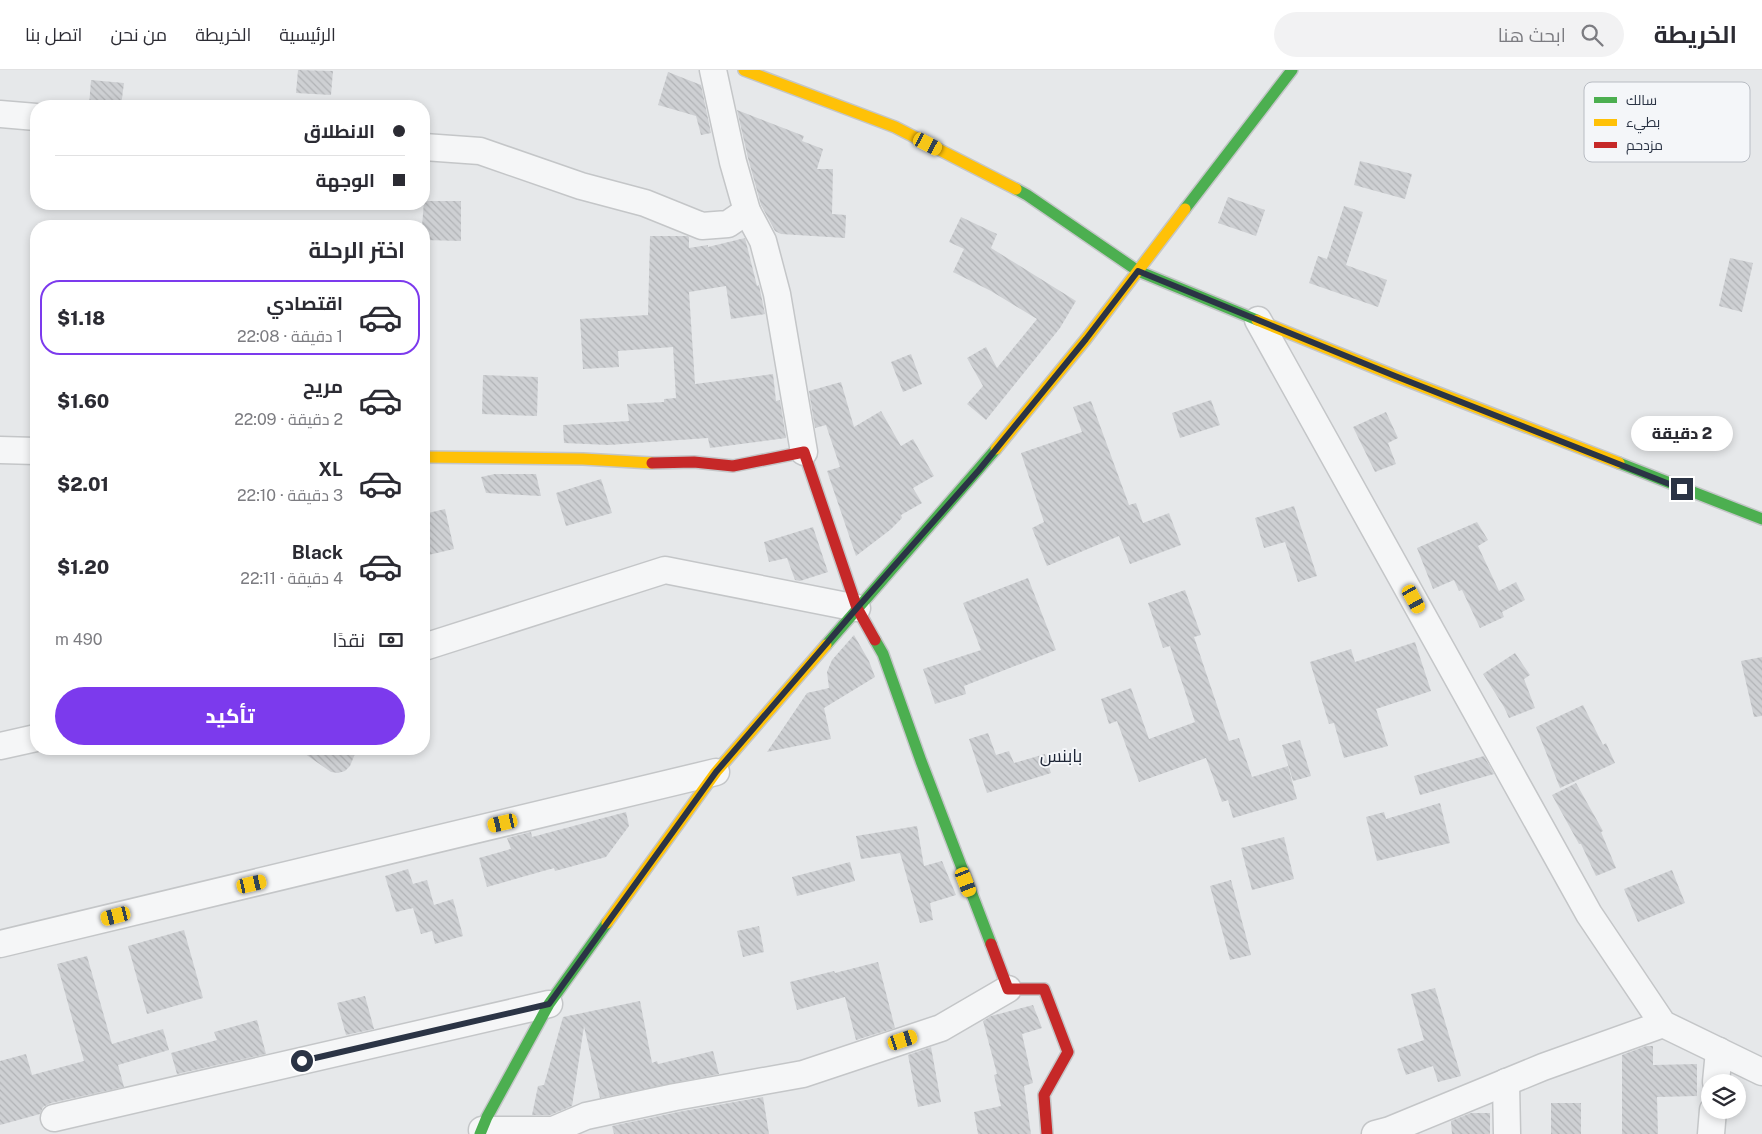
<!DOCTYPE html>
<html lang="ar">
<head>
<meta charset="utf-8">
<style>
	:root { --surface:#fff; --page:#f2f2f3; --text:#2b2b33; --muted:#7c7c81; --line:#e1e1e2; --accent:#7c3aed }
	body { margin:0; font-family:"Public Sans",Cairo,sans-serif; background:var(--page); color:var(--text); direction:rtl; height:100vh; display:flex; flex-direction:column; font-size:19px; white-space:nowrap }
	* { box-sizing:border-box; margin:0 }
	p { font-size:16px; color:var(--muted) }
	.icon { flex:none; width:28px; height:28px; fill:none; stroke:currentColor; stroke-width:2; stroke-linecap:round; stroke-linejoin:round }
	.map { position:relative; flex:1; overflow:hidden; direction:ltr }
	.details { position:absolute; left:30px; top:150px; width:400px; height:535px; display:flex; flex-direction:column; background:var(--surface); border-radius:20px; box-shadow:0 2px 8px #0003; direction:rtl }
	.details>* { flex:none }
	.guide { position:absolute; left:30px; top:30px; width:400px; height:110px; border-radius:20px; box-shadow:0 2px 8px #0003; direction:rtl; display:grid; align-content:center; height:110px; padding:0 25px; background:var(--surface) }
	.fabs { position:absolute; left:1701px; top:1004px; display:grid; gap:10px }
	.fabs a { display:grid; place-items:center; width:45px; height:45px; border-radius:50%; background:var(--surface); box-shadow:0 2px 8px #0003; font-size:25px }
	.end { position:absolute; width:22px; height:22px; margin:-11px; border:6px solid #2b3445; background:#fff; box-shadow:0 0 0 2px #fff }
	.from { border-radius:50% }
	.bubble { position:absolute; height:35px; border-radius:18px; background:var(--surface); box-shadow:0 2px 8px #0003; font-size:16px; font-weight:800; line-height:35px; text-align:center; direction:rtl }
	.car { position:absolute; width:15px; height:30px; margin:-15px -8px; border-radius:6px; box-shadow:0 0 4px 1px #0007; background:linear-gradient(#f5c518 24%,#345 0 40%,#f5c518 0 76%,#345 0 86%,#f5c518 0) }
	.guide b { display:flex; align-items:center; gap:18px; height:48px; font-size:19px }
	.guide b+b { border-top:1px solid var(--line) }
	.guide i { width:12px; height:12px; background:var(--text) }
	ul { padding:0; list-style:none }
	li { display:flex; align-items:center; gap:15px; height:75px; margin:0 10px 8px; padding:0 15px; border:2px solid transparent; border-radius:20px }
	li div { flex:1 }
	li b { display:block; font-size:19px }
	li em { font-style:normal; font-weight:800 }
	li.on { border-color:var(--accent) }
	li>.icon { width:45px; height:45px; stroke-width:1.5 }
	h2 { padding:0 25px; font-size:22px; line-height:60px }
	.pay { display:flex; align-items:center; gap:12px; height:55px; padding:0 25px; font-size:19px }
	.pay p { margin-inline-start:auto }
	.action { display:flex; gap:10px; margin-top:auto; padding:10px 25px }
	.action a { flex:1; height:58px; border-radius:30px; background:var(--accent); color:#fff; font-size:20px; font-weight:800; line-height:58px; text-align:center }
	header { display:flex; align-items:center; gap:30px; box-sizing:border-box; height:70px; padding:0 25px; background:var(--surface); border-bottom:1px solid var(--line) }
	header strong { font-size:24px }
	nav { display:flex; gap:28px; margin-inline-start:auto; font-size:18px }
	.search { width:350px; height:45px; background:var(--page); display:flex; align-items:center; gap:12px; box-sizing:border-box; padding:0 18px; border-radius:28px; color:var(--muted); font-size:19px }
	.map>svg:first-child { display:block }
	.building { fill:url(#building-back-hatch) }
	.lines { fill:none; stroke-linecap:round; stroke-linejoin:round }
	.street-casing { stroke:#c4c6c8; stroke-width:29 }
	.fast-casing { stroke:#c4c6c8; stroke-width:14 }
	.slow-casing { stroke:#c4c6c8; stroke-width:14 }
	.jam-casing { stroke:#c4c6c8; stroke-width:14 }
	.street { stroke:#f5f6f7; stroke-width:26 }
	.fast { stroke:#4caf50; stroke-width:11 }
	.slow { stroke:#ffc107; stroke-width:11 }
	.jam { stroke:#c62828; stroke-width:11 }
	.route { stroke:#2b3445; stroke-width:6 }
	.labels { text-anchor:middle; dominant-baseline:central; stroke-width:4; stroke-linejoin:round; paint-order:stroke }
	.quarter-label { font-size:18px; fill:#1d2536; stroke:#f4f6f9 }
	.key { fill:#f4f6f9; stroke:#b8bcc3; stroke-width:1 }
	.key-label { font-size:14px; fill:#2b3445 }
</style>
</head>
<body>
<header>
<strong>الخريطة</strong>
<div class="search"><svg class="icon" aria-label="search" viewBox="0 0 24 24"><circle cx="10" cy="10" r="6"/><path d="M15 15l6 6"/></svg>ابحث هنا</div>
<nav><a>الرئيسية</a><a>الخريطة</a><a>من نحن</a><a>اتصل بنا</a></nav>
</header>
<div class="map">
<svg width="1762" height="1064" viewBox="0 0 1762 1064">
	<defs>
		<pattern id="building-back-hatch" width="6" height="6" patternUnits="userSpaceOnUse" patternTransform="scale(1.25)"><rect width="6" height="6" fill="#ced0d3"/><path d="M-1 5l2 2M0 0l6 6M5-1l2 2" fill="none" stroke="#b1b3b6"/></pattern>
	</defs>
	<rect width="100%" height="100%" fill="#e6e8ea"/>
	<g class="building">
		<path d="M298 0 333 1 331 25 296 23Z"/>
		<path d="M668 2 701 15 711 63 701 65 696 46 658 35Z"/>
		<path d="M91 10 124 13 121 36H89Z"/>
		<path d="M737 40 804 66 802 71 823 79 817 99H833L832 144 846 145 845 168 781 164 775 161 761 135 748 88Z"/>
		<path d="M1360 91 1412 104 1405 129 1354 115Z"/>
		<path d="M1228 127 1265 140 1256 166 1218 153Z"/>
		<path d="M424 131H461V171L424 170V156H422Z"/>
		<path d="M1344 136 1363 142 1346 195 1387 210 1378 237 1309 213 1318 186 1327 189Z"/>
		<path d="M961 147 997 164 991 178 1076 231 1060 258 986 350 967 334 983 316 967 288 986 277 997 298 1037 249 991 221 953 202 964 179 949 172Z"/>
		<path d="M650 166H688L689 167V178L708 175V177L745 168 757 216 759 215 765 244 731 249 726 216 689 222 695 314 773 304 776 331 780 330 786 368 710 378 708 368 609 375 564 373 563 355 629 351 627 334 664 332V329L676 328 673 277 618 281 619 297 583 299 580 249 648 245Z"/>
		<path d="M1730 188 1753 193 1742 242 1719 236Z"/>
		<path d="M911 284 922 314 903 322 891 292Z"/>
		<path d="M483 305 538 307 537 346 482 344Z"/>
		<path d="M841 312 854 357 881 341 901 376 913 369 934 406 913 418 922 433 901 445 902 448 890 460 856 486 827 401 840 397 826 355 815 358 809 321Z"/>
		<path d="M1211 330 1220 355 1180 368 1172 343Z"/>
		<path d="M1091 331 1129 435 1136 433 1143 453 1169 443 1181 475 1130 494 1119 466 1047 496 1032 458 1044 452 1021 383 1082 362 1073 337Z"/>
		<path d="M1386 342 1398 368 1388 373 1396 394 1375 402 1353 357Z"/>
		<path d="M495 404H536L541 426 486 423 481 407Z"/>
		<path d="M601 409 612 443 566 456 556 423Z"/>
		<path d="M1294 436 1317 506 1298 512 1285 472 1264 478 1255 448Z"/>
		<path d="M445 439 454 479 424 486V444Z"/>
		<path d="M1477 452 1488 470 1478 476 1499 521 1516 512 1525 530 1502 542 1504 547 1480 558 1462 520 1459 521 1454 510 1433 519 1417 478Z"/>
		<path d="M813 457 828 502 800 511 795 510 787 488 769 492 764 472Z"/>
		<path d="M1028 508 1056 580 964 616 966 624 935 634 923 599 981 580 963 533Z"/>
		<path d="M1185 520 1201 565 1194 567 1229 671 1239 668 1252 707 1288 696 1297 729 1233 748 1228 730 1222 732 1206 688 1139 712 1117 651 1109 654 1101 629 1131 618 1149 669 1195 652 1170 576 1163 578 1148 533Z"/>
		<path d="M854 565 869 591 875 607 824 638 831 669 767 682 807 623 829 618 827 602 832 590Z"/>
		<path d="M1415 572 1431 621 1376 639 1388 676 1344 688 1334 653 1329 654 1310 592 1351 579 1355 592Z"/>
		<path d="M1515 583 1530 605 1524 609 1535 638 1509 648 1504 637 1483 604Z"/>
		<path d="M1762 587V646L1754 647 1741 591Z"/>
		<path d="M1583 635 1603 675 1606 673 1615 693 1560 718 1536 657Z"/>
		<path d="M988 663 996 685 1009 681 1014 693 1045 684 1051 703 987 723 969 669Z"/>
		<path d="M1300 670 1311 706 1293 711 1282 675Z"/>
		<path d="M298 679H357L350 696 345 701 338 703 331 702Z"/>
		<path d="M1484 686 1494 704 1420 725 1414 706Z"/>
		<path d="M1576 713 1603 761 1601 762 1616 798 1596 806 1581 774H1579L1552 725Z"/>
		<path d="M1440 733 1450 773 1377 791 1366 747 1384 742 1386 749Z"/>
		<path d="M626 742 629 756 606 787 555 801 554 798 487 817 479 788 511 779 507 768 531 762 532 767Z"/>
		<path d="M917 756 924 796 942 791 956 825 930 833 933 850 920 853 900 783 861 789 856 766Z"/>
		<path d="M1284 767 1294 809 1252 820 1241 778Z"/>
		<path d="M850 792 855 811 797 826 792 807Z"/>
		<path d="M408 799 413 814 427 810 434 835 453 829 463 866 435 874 432 861 421 864 413 838 396 842 385 806Z"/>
		<path d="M1672 800 1685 833 1638 852 1624 819Z"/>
		<path d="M1231 810 1251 885 1230 890 1210 816Z"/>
		<path d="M759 856 764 882 743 887 737 861Z"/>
		<path d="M184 860 203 928 147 944 128 876Z"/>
		<path d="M87 886 112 974 163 959 169 980 118 995 124 1017 51 1033 43 1037 40 1044 0 1055V991L26 984 32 1005 84 991 57 894Z"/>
		<path d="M878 892 895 958 856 970 845 927 797 940 790 912 834 901 835 903Z"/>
		<path d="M1435 918 1461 1006 1438 1012 1433 996 1406 1005 1397 979 1424 970 1411 924Z"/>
		<path d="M365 926 374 959 346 965 337 933Z"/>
		<path d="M640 931 652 993 657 991 658 994 713 981 719 1004 600 1028 584 956 572 1036 550 1045H532L538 1016 544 1015 563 947Z"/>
		<path d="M1033 935 1042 958 1022 964 1033 1013 1024 1016 1031 1064H978L974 1042 1001 1036 994 1005 997 1004 983 951 991 946Z"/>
		<path d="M257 950 266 984 177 1004 171 983 217 970 214 962Z"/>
		<path d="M1646 976H1653V995L1697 994V1026L1657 1027 1658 1064H1622V985Z"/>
		<path d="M931 977 941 1032 918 1037 908 985Z"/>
		<path d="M763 1027 769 1064H614L612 1056 678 1042Z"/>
		<rect x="1551" y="1033" width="30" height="31"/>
		<path d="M1471 1043H1490V1064H1452L1451 1051Z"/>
	</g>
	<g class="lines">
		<defs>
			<g id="street">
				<path d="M713 0 733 92 747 141 763 171 777 224 804 382"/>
				<path d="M0 44 36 47"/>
				<path d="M424 77 480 81 581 116 645 133 702 156 728 154 747 141"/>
				<path d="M1258 250 1589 844 1663 954 1762 1002"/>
				<path d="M0 380 36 381"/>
				<path d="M424 577 665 500 857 538"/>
				<path d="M0 676 36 668"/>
				<path d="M0 874 716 702"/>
				<path d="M1506 1012 1507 1064"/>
				<path d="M1716 1012 1719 981"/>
				<path d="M54 1048 549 934"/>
				<path d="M482 1060H553L586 1046 675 1027 803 1004 941 958 1008 919"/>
				<path d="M1375 1064 1390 1060 1543 997 1663 954"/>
				<path d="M1711 1064 1713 1040"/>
			</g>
			<g id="fast">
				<path d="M1016 119 1027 125 1138 201 1257 250"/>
				<path d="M1185 139 1292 0"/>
				<path d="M1619 393 1762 449"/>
				<path d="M875 570 883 584 921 691 991 874"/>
				<path d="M826 575 996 379"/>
				<path d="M480 1064 487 1047 549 934 607 853"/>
			</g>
			<g id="slow">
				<path d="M744 0 895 57 1016 119"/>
				<path d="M1257 250 1395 306 1619 393"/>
				<path d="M996 379 1086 269 1185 139"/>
				<path d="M424 387 583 389 652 393"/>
				<path d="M607 853 716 702 826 575"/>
			</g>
			<g id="jam">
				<path d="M652 393 694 392 733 396 804 382 857 538 875 570"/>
				<path d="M991 874 1008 919H1044L1068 982 1044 1025 1047 1064"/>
			</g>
		</defs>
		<use href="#street" class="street-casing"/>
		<use href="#fast" class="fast-casing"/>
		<use href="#slow" class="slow-casing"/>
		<use href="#jam" class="jam-casing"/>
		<use href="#street" class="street"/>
		<use href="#fast" class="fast"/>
		<use href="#slow" class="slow"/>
		<use href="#jam" class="jam"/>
	</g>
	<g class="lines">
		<path class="route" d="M302 991 549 934 716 702 857 538 979 400 1086 269 1138 201 1395 306 1682 419"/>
	</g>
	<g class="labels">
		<g class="quarter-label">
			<text x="1061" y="685">بابنس</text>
		</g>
	</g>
	<rect x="1584" y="12" width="166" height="80" rx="8" class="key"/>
	<rect x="1594" y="27" width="23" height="6" fill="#4caf50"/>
	<rect x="1594" y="49" width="23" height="7" fill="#ffc107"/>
	<rect x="1594" y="72" width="23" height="6" fill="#c62828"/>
	<g class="key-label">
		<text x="1626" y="35">سالك</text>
		<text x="1626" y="57">بطيء</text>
		<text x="1626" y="80">مزدحم</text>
	</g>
</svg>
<div class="fabs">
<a><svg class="icon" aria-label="layers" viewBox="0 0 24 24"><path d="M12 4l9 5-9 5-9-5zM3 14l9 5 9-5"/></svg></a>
</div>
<i class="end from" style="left:302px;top:991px"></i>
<i class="end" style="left:1682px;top:419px"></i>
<div class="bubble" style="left:1631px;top:346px;width:102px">2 دقيقة</div>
<i class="car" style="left:928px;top:74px;rotate:117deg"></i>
<i class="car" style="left:1414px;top:529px;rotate:151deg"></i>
<i class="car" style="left:503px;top:753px;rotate:257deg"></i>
<i class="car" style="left:966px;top:812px;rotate:159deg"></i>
<i class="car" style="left:252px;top:814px;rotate:77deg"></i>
<i class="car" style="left:116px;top:846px;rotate:256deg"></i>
<i class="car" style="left:903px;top:970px;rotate:72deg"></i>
<div class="guide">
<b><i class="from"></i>الانطلاق</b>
<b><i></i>الوجهة</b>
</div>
<section class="details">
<h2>اختر الرحلة</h2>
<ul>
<li class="on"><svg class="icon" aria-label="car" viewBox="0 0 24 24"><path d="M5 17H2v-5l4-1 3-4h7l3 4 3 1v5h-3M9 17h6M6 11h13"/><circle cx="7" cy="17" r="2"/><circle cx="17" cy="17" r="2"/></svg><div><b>اقتصادي</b><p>1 دقيقة · 22:08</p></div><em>$1.18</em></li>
<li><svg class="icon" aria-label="car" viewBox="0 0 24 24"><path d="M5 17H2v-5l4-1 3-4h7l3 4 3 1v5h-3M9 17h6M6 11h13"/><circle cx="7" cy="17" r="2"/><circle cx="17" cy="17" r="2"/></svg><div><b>مريح</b><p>2 دقيقة · 22:09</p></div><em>$1.60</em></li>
<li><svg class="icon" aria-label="car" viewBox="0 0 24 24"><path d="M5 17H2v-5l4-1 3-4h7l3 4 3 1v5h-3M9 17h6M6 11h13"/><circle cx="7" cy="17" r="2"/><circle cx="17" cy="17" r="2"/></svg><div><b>XL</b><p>3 دقيقة · 22:10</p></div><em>$2.01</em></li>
<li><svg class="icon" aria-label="car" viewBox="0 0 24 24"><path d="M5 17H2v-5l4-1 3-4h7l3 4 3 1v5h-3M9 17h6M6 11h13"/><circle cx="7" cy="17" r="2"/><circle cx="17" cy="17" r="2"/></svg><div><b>Black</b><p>4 دقيقة · 22:11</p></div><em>$1.20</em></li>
</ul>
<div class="pay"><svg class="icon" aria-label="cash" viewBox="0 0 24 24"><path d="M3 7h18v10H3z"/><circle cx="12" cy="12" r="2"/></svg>نقدًا<p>490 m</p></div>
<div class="action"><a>تأكيد</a></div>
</section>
</div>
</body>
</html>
